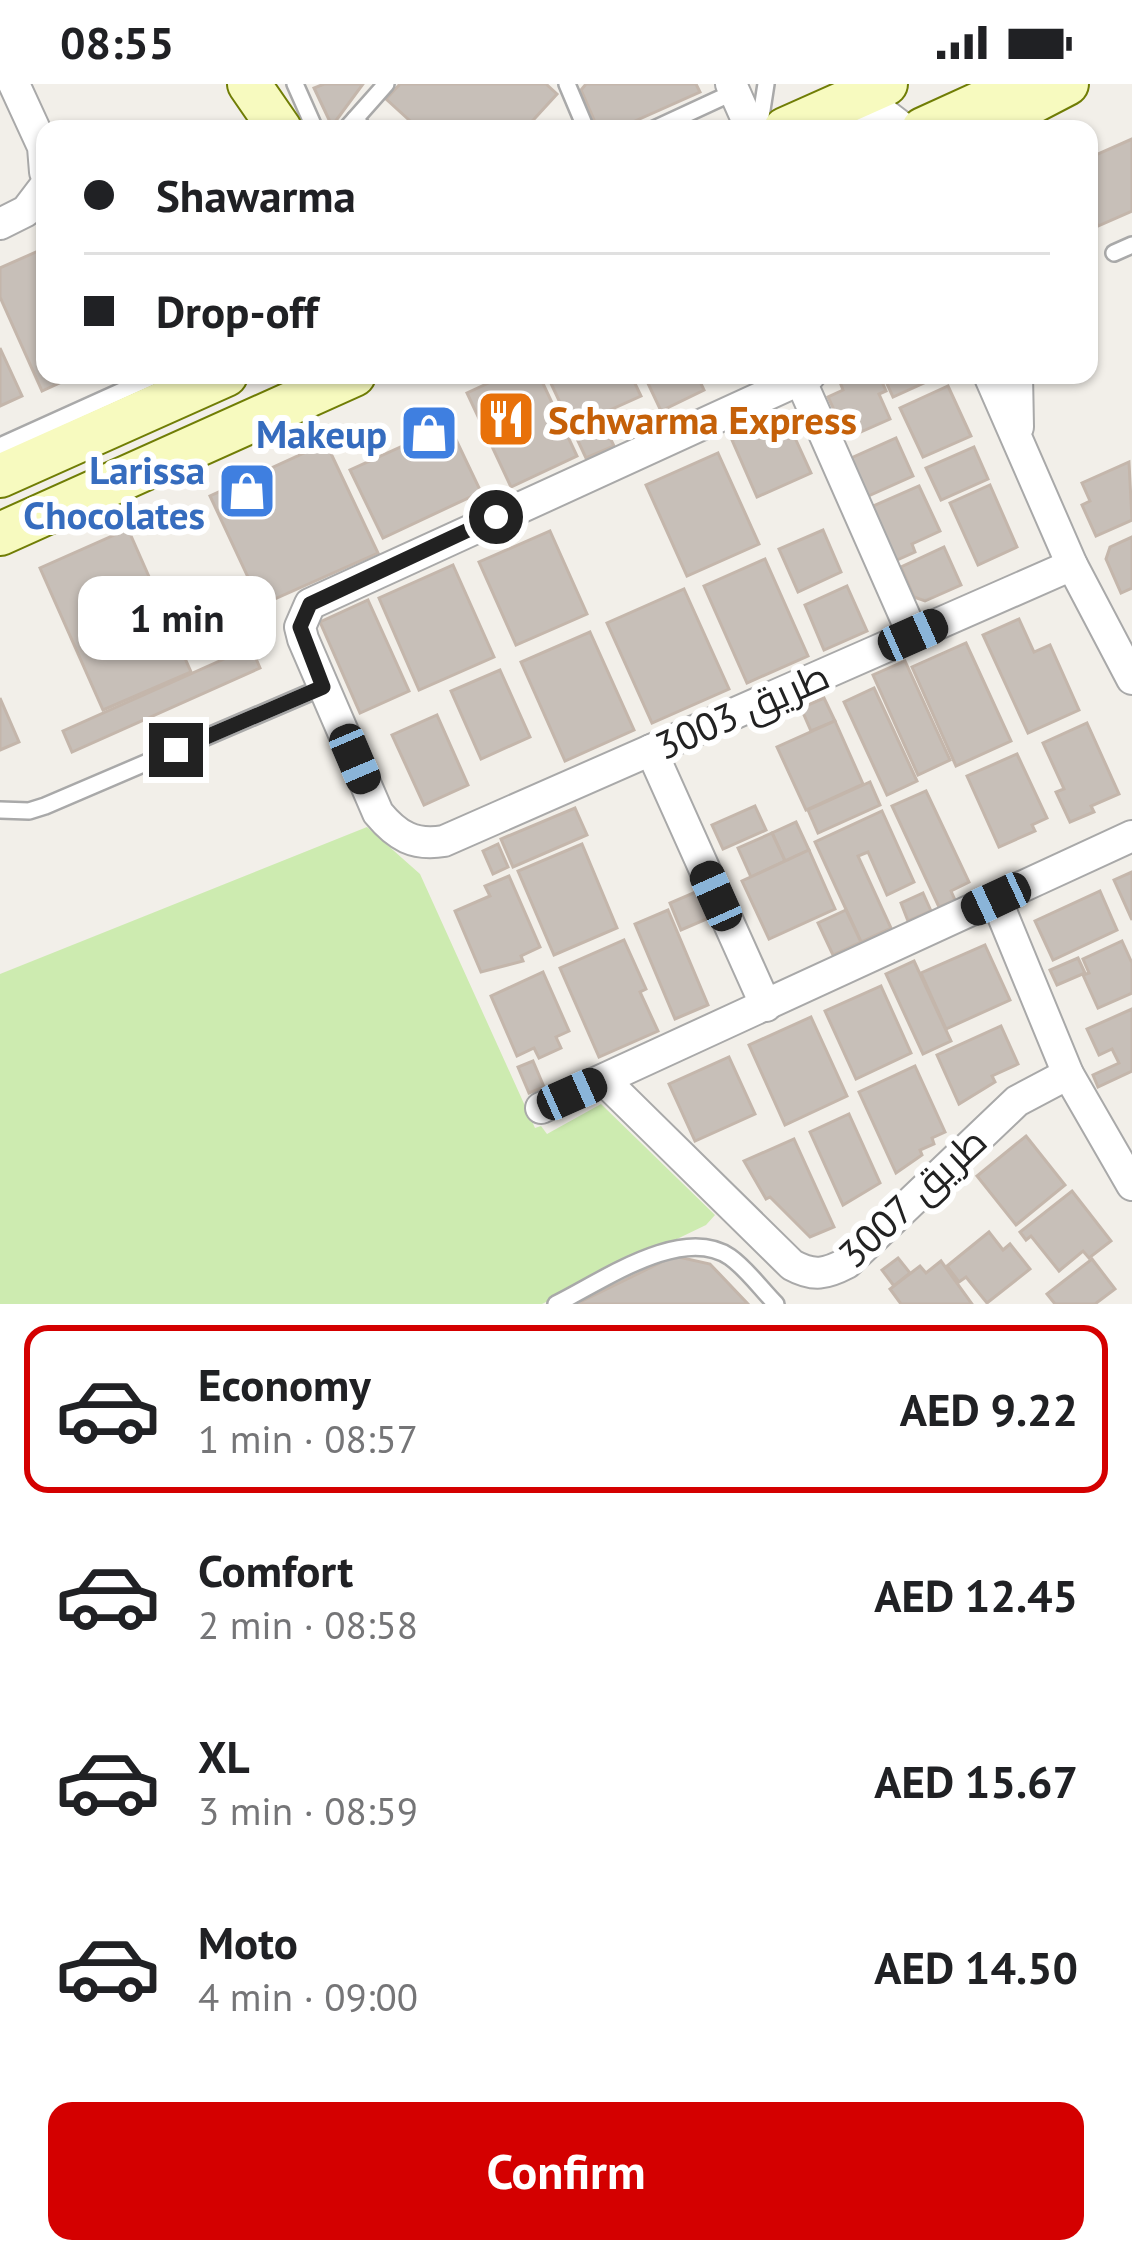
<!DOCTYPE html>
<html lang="en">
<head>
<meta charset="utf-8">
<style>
	:root { --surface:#fff; --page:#f6f6f6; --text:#202124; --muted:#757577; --line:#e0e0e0; --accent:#d40000 }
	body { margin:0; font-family:"PT Sans",Cairo,sans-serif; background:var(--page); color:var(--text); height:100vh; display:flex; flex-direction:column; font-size:45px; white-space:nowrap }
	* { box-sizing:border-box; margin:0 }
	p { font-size:39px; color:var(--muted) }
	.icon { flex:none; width:66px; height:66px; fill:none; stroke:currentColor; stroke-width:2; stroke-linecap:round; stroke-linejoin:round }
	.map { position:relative; height:1220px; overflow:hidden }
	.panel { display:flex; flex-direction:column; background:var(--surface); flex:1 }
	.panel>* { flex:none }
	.hud { position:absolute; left:36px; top:36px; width:1062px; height:264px; border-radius:24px; box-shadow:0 3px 9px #0004; display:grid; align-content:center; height:264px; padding:0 48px; background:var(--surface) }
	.end { position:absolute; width:54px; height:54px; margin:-27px; border:15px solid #222; background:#fff; box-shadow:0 0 0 6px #fff }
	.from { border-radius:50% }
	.bubble { position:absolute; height:84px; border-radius:24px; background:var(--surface); box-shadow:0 3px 9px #0004; font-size:39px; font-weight:700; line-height:84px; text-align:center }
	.car { position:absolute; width:36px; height:72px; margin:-36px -18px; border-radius:15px; box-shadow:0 0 9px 3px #0007; background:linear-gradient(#222 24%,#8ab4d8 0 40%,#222 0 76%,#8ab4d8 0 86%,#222 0) }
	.hud b { display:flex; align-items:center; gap:42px; height:114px; font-size:45px }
	.hud b+b { border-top:3px solid var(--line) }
	.hud i { width:30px; height:30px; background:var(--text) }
	ul { padding:21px 0 0; list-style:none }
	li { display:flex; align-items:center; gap:36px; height:168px; margin:0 24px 18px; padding:0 24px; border:6px solid transparent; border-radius:24px }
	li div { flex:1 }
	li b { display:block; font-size:45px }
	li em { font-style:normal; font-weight:700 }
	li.on { border-color:var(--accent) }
	li>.icon { width:108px; height:108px; stroke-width:1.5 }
	.cta { display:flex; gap:24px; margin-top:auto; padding:24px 48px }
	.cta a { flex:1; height:138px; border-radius:24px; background:var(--accent); color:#fff; font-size:48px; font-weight:700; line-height:138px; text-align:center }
	.status { display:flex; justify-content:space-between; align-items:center; height:84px; padding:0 60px; background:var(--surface); direction:ltr }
	.status svg { height:33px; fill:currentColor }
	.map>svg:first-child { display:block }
	.grass { fill:#cdebb0 }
	.building { fill:#c7bfb8; stroke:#c4b6ab; stroke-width:3 }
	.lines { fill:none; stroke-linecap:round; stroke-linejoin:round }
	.lane-casing { stroke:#a9a9a9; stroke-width:20 }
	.street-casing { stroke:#a9a9a9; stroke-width:34 }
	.secondary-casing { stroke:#707d05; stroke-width:46 }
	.lane { stroke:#fff; stroke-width:15 }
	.street { stroke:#fff; stroke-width:30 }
	.secondary { stroke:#f7fabf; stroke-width:42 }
	.route { stroke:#222; stroke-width:15 }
	.labels { text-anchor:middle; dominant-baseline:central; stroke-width:12; stroke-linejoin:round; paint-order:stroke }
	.food-label { font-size:39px; font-weight:bold; fill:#c56008; stroke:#fff; text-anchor:start }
	.shop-label { font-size:39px; font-weight:bold; fill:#366cbe; stroke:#fff; text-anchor:end }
	.street-label { font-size:39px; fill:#222; stroke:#fff }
</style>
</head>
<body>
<div class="status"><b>08:55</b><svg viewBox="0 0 49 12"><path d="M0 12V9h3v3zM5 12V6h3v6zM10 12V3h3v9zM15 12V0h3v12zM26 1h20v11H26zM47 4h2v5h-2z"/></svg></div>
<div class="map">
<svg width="1132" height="1220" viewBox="0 0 1132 1220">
	<rect width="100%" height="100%" fill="#f2efe9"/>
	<path class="grass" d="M367 743 420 790 535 1044 541 1042 547 1050 601 1020 715 1131 706 1141 542 1220H0V890Z"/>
	<g class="building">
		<path d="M324 0H363L332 42 314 4Z"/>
		<path d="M400 0H546L557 10 525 45H419L386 15Z"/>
		<path d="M586 0H696L700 8 617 45H598L581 6Z"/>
		<path d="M1132 55V127L1098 142 1089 121V74Z"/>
		<path d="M45 164V291H77L42 307 0 213V184Z"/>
		<path d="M0 264 22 312 0 322Z"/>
		<path d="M506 291H539L577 372 511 403 467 309Z"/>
		<path d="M547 291H631L641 312 599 331 614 362 586 374Z"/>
		<path d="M644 291H697L704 306 661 327Z"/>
		<path d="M856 291H879L886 307 879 310 890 335 847 354 828 313 843 306 840 298Z"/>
		<path d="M883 291H936L937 293 893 313Z"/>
		<path d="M948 302 971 352 923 373 900 324Z"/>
		<path d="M785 332 811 389 757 413 732 356Z"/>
		<path d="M449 341 481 408 383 454 350 386Z"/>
		<path d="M896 354 913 392 866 413 849 375Z"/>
		<path d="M326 359 378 469 261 521 210 412Z"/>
		<path d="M974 363 988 395 941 416 926 384Z"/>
		<path d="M718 369 759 460 687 492 646 401Z"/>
		<path d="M1129 378 1132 436 1096 452 1082 421 1090 417 1082 399Z"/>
		<path d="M990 401 1017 463 978 481 950 419Z"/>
		<path d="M919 402 940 447 912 460 915 468 888 480 864 426Z"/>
		<path d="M128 445 191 588 103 626 40 484Z"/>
		<path d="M823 446 841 488 798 508 779 465Z"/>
		<path d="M550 447 587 530 516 561 479 478Z"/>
		<path d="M1132 453V504L1121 509 1106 475 1110 463Z"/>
		<path d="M944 463 961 501 925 517 914 513 901 483Z"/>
		<path d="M765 475 808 572 747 599 704 502Z"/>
		<path d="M453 481 494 573 419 606 379 514Z"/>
		<path d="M847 502 867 547 824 566 805 521Z"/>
		<path d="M684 505 729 605 652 639 607 539Z"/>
		<path d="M368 516 409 607 360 629 320 538Z"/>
		<path d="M1019 535 1034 568 1050 561 1079 626 1028 649 983 551Z"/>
		<path d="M590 548 634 646 565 677 521 578Z"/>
		<path d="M966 559 1011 657 956 682 912 583Z"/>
		<path d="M251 563 260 584 72 668 63 647Z"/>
		<path d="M905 577 950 676 918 691 873 591Z"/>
		<path d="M500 586 530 653 481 675 451 607Z"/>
		<path d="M874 604 917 697 887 711 844 618Z"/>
		<path d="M0 614 19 658 0 666Z"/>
		<path d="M824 614 835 637 811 647 801 624Z"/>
		<path d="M437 631 468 701 424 721 392 651Z"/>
		<path d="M835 637 863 700 806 726 777 663Z"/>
		<path d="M1087 639 1119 710 1091 722 1094 728 1070 738 1056 708 1064 705 1043 659Z"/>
		<path d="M1017 670 1047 734 1032 741 1035 747 999 763 967 692Z"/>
		<path d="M870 698 880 721 818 749 808 726Z"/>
		<path d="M926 707 969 798 951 807 955 816 939 823 892 722Z"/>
		<path d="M755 722 766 746 723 765 712 741Z"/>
		<path d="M575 724 587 751 513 783 501 755Z"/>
		<path d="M882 727 914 798 887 811 868 768 858 772 891 844 861 858 815 758Z"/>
		<path d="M796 738 809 766 785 777 772 749Z"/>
		<path d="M772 749 785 777 751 793 738 764Z"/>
		<path d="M498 760 508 783 493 790 483 767Z"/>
		<path d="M582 760 617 844 554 871 518 787Z"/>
		<path d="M809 766 835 825 769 855 742 797Z"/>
		<path d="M1132 788V836L1114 796Z"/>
		<path d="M509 792 540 863 521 872 523 877 481 888 455 827 490 812 485 802Z"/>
		<path d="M698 807 709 834 681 846 670 819Z"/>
		<path d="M1100 807 1117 846 1053 876 1035 837Z"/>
		<path d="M923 809 931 827 908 837 901 819Z"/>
		<path d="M668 826 708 921 675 935 635 840Z"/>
		<path d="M846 826 861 858 833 871 818 839Z"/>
		<path d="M624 856 646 905 640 908 658 947 599 973 560 884Z"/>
		<path d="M1122 857 1132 879V909L1098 924 1083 891 1089 889 1083 875Z"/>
		<path d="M985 861 1010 916 946 945 921 889Z"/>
		<path d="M1078 874 1085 889 1057 901 1050 886Z"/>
		<path d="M914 877 951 957 923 970 886 890Z"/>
		<path d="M543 888 569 947 556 953 561 964 539 974 534 964 517 972 491 912Z"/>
		<path d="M881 902 911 969 856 995 825 927Z"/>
		<path d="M1132 925V987L1098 1003 1093 991 1119 979 1112 965 1099 971 1087 945Z"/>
		<path d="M811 933 847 1012 785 1041 749 961Z"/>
		<path d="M1001 942 1018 980 992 992 995 998 959 1020 937 971Z"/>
		<path d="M729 973 755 1030 695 1057 669 1000Z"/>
		<path d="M533 977 544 1003 529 1009 518 983Z"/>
		<path d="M915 982 945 1048 932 1054 934 1060 920 1066 922 1071 896 1089 859 1008Z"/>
		<path d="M849 1030 880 1099 843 1121 810 1048Z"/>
		<path d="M1026 1052 1065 1101 1016 1141 977 1092Z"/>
		<path d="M794 1055 834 1143 810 1153 770 1113 766 1115 744 1077Z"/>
		<path d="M1072 1107 1111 1157 1089 1174 1083 1167 1059 1187 1031 1152 1026 1156 1020 1148Z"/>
		<path d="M989 1148 1003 1166 1010 1160 1030 1185 987 1219 966 1193 959 1198 947 1182Z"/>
		<path d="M674 1172 710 1180 748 1220H576Z"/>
		<path d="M898 1174 910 1189 894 1202 882 1186Z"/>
		<path d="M1092 1175 1115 1205 1095 1220H1055L1047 1210Z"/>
		<path d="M941 1177 972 1220H901L890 1205 920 1182 926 1189Z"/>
	</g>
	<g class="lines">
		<defs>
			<g id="lane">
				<path d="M295 0 315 45"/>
				<path d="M567 0 586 45"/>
				<path d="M355 35 386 0"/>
				<path d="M346 45 355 35 364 45"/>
				<path d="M654 45 734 8"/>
				<path d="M759 45 766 0"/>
				<path d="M1114 169 1132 161"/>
				<path d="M0 362 157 291"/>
				<path d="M0 726 29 727 45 722 323 603"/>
				<path d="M556 1220C601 1198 682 1140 730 1173 747 1185 761 1205 776 1220"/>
			</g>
			<g id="street">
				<path d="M14 0 43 63 45 88"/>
				<path d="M731 0 751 45"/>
				<path d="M849 17 883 29 904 45"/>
				<path d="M0 140 26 127 45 102"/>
				<path d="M810 291 310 520 300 543 303 555 378 729C397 752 414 762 444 757L1072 481"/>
				<path d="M989 291 1072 481 1132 595"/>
				<path d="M1017 291 1018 343"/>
				<path d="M800 295 913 551"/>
				<path d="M651 666 766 922"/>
				<path d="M996 815 1068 990 1132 1101"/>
				<path d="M604 996 792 1181C814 1193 826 1190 847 1179L1017 1017 1068 990"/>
				<path d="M541 1024 1132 752"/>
			</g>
			<g id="secondary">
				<path d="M249 0 280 45"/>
				<path d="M1000 35 1067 0"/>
				<path d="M785 45 886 0"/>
				<path d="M923 45 1022 0"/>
				<path d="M0 392 226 291"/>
				<path d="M0 450 354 291"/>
			</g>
		</defs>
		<use href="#lane" class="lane-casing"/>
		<use href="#street" class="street-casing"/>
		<use href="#secondary" class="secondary-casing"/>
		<use href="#lane" class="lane"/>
		<use href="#street" class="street"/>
		<use href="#secondary" class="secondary"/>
	</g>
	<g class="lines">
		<path class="route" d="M176 666 323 603 300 543 310 520 496 433"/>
	</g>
	<defs>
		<symbol id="restaurant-square" viewBox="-11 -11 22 22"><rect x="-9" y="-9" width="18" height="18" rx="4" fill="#e8710a" stroke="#fff"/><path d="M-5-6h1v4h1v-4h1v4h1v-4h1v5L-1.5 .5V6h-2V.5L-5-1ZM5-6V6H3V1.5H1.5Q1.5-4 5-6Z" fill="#fff"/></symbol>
		<symbol id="shop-square" viewBox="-11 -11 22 22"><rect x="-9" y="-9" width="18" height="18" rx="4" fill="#3f7fe0" stroke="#fff"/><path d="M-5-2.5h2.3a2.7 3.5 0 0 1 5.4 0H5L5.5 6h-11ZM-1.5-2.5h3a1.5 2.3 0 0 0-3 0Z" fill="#fff"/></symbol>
	</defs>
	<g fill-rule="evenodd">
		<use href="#restaurant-square" x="473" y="302" width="66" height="66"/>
		<use href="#shop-square" x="396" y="316" width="66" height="66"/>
		<use href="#shop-square" x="214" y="374" width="66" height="66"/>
	</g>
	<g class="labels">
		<g class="food-label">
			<text x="548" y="335">Schwarma Express</text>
		</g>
		<g class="shop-label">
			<text x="387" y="349">Makeup</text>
			<text x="205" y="385">Larissa<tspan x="205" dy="45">Chocolates</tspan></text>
		</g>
		<g class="street-label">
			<text transform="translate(742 626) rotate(-24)">طريق 3003</text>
			<text transform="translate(912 1113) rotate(-43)">طريق 3007</text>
		</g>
	</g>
</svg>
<i class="end from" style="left:496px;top:433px"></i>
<i class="end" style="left:176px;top:666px"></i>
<div class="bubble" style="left:78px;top:492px;width:198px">1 min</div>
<i class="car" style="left:913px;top:551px;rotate:66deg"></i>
<i class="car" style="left:355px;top:675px;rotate:157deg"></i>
<i class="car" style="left:716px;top:812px;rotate:336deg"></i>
<i class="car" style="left:996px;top:815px;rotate:245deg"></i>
<i class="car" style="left:572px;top:1010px;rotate:66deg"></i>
<div class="hud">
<b><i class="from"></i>Shawarma</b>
<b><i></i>Drop-off</b>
</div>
</div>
<section class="panel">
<ul>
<li class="on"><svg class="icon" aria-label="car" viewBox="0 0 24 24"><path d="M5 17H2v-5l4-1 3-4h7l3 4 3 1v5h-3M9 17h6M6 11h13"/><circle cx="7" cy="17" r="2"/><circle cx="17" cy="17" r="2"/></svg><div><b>Economy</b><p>1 min · 08:57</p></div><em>AED 9.22</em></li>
<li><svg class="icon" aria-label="car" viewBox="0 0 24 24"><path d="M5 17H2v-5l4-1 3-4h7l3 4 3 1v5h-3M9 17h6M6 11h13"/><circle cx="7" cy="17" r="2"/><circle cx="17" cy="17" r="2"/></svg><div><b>Comfort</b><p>2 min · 08:58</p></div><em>AED 12.45</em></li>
<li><svg class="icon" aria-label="car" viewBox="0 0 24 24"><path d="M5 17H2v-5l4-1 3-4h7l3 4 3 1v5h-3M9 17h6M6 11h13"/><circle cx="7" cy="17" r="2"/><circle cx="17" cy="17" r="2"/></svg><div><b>XL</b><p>3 min · 08:59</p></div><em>AED 15.67</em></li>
<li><svg class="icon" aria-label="car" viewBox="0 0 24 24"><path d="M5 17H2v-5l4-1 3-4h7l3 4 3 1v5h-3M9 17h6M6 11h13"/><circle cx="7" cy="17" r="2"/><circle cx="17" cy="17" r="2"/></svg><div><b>Moto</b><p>4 min · 09:00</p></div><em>AED 14.50</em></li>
</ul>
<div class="cta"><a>Confirm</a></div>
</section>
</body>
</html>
